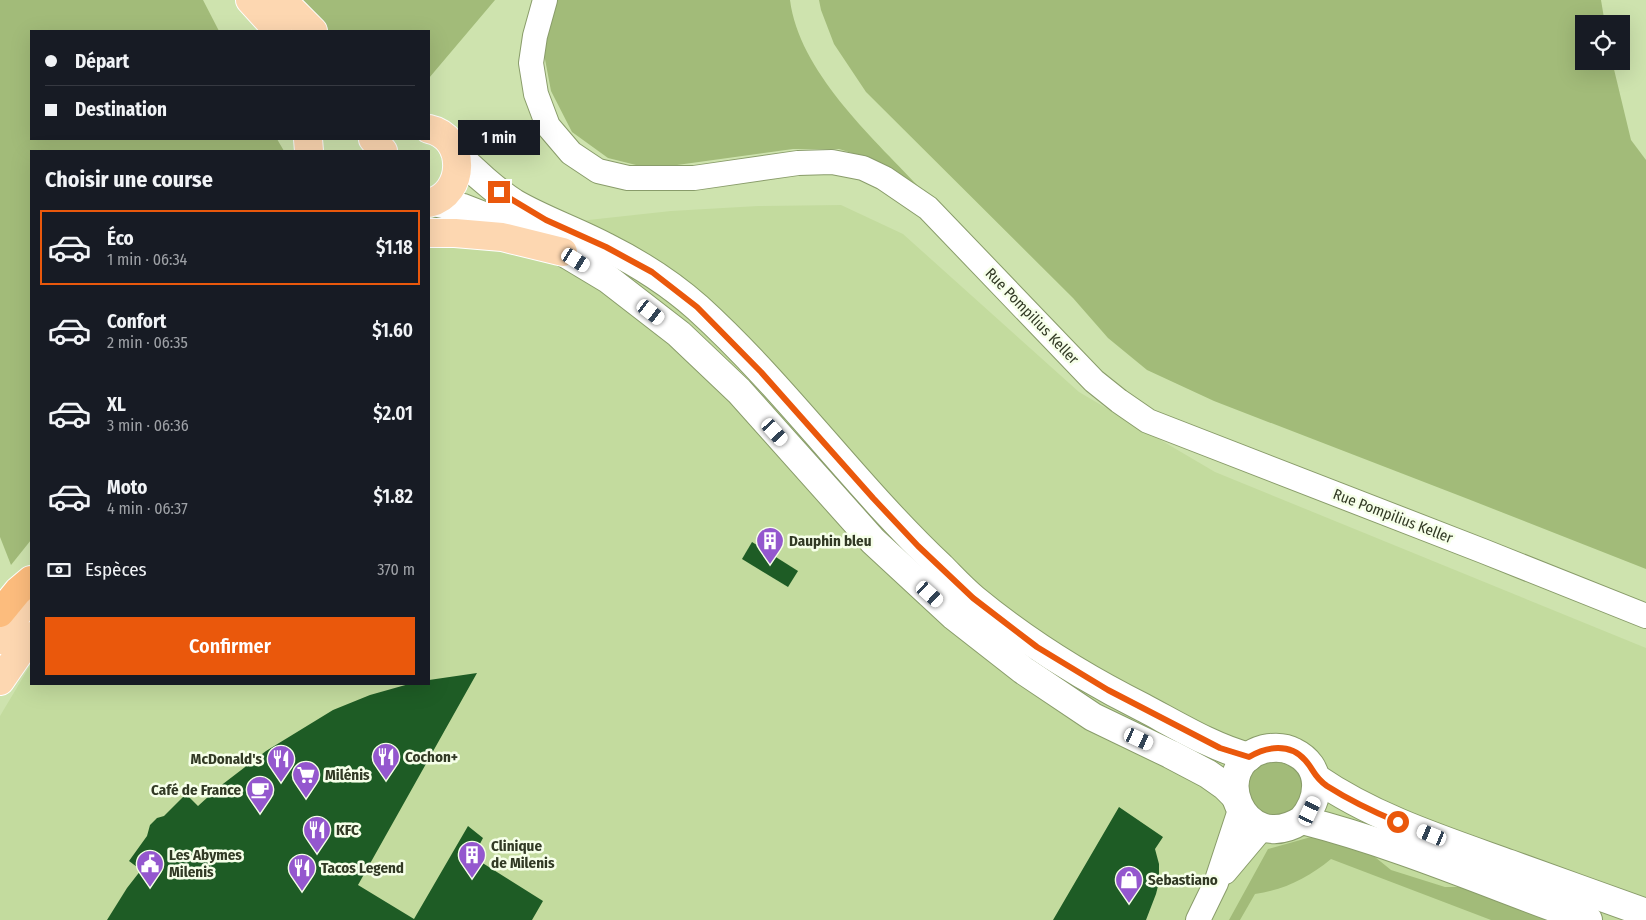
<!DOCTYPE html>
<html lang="fr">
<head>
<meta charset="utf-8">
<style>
	:root { --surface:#171b24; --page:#20242c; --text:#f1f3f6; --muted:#9ea1a6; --line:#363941; --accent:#ea580c }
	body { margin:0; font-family:"Fira Sans Condensed",sans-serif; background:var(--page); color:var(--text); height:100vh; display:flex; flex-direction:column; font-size:19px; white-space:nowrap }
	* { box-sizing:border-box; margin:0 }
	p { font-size:16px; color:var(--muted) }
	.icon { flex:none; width:28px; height:28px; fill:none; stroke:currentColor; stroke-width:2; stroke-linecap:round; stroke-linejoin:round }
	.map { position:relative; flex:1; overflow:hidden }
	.details { position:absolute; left:30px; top:150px; width:400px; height:535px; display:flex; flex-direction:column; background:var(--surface); border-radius:0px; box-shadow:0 5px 20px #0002 }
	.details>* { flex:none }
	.guide { position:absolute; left:30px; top:30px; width:400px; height:110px; border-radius:0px; box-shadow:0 5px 20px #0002; display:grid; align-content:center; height:110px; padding:0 15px; background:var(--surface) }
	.controls { position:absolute; left:1575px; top:15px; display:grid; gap:10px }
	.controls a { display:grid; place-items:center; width:55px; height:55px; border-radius:0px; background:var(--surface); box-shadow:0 5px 20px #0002; font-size:25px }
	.end { position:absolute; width:22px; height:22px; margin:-11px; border:6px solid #ea580c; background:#fff; box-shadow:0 0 0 2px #fff }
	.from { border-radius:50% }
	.bubble { position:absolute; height:35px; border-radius:0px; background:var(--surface); box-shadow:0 5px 20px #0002; font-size:16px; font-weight:600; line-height:35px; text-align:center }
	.car { position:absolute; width:15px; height:30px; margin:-15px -8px; border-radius:6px; box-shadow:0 0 4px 1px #0007; background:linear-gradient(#fff 24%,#345 0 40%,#fff 0 76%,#345 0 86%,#fff 0) }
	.guide b { display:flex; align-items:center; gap:18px; height:48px; font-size:19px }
	.guide b+b { border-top:1px solid var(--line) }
	.guide i { width:12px; height:12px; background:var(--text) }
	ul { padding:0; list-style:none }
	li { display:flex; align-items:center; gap:15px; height:75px; margin:0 10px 8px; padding:0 5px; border:2px solid transparent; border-radius:0px }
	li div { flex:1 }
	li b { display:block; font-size:19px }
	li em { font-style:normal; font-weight:600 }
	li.active { border-color:var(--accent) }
	li>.icon { width:45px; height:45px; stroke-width:1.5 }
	h2 { padding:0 15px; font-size:22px; line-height:60px }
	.pay { display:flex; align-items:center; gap:12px; height:55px; padding:0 15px; font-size:19px }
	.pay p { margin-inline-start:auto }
	.action { display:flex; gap:10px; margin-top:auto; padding:10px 15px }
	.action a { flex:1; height:58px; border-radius:0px; background:var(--accent); color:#fff; font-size:20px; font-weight:600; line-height:58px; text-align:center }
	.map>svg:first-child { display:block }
	.built { fill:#c3db9e }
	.green { fill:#a2bb79 }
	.building { fill:#1e5c25 }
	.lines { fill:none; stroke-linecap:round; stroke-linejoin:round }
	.street-casing { stroke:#899c6a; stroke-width:26 }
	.secondary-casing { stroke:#899c6a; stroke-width:30 }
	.primary-casing { stroke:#fff; stroke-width:30 }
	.highway-casing { stroke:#fff; stroke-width:30 }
	.street { stroke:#fff; stroke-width:24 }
	.secondary { stroke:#fff; stroke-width:28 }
	.primary { stroke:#fdd7b1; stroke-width:28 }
	.highway { stroke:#fcbc7d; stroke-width:28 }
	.route { stroke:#ea580c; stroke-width:6 }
	.labels { text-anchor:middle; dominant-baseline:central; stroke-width:5; stroke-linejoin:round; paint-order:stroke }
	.street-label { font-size:15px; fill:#313924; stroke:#f6ffe9 }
	.poi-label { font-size:15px; font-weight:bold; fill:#313924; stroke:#f6ffe9; text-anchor:start }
</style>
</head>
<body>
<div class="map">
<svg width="1646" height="920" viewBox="0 0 1646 920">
	<rect width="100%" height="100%" fill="#cee3ae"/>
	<path class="built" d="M841 205 903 234 1079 392 1215 472 1646 648V920H0V716L31 664V684H429V239L441 236 671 211 758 206Z"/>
	<g class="green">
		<path d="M0 0H203L219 31H31V139H277L284 151H31V540L11 565 0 537Z"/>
		<path d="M300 0H495L429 78V31H329Z"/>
		<path d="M554 0H790C799 71 871 136 918 186L871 159 839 149H793L677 165H636L608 158 572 132 551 91 544 54Z"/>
		<path d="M819 0H1601L1605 24H1584V61H1612L1631 140 1646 160V569L1468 499 1214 401 1147 370 1108 338 1073 298 866 92 834 44 821 10Z"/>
		<path d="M1277 755 1304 770 1306 801 1282 820 1252 811 1244 779 1248 769Z"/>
		<path d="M1311 837 1370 853 1391 870 1445 887H1471L1561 920H1491L1331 859C1308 878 1284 890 1255 894L1240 920H1229L1268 849Z"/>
	</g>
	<g class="building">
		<path d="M752 542 798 571 788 587 742 559Z"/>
		<path d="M477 673 358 885 414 919 468 826 483 838 473 857 543 901 532 920H107L127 888 141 870 129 861 147 836 150 825 157 818 164 816 186 794 198 806 219 787 266 751 333 710 370 695 409 684H429V680Z"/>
		<path d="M1119 807 1163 837 1155 849 1159 864V882L1156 894 1146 920H1053Z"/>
	</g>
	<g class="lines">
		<defs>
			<g id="street">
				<path d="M545 0 535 36 531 63 536 94 548 126 571 153 598 171 628 178H694L798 163 832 162 863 168 884 178 928 208 1094 381 1119 401 1148 421 1483 551 1646 616"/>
				<path d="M1225 872 1262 828"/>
				<path d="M1198 920 1216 883 1240 810"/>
			</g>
			<g id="secondary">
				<path d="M456 154C475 172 493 189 514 203 543 220 576 231 606 247 638 263 671 284 698 308 786 388 855 486 941 567 952 578 962 589 974 599 1026 642 1084 678 1144 708 1178 726 1212 747 1249 757"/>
				<path d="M433 202 463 208 512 227 563 252 608 279 679 334 739 391 873 541 954 616 1023 670 1093 717 1170 754 1208 774 1225 786 1235 796"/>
				<path d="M1316 778C1374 818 1443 840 1510 864 1555 880 1601 897 1646 913"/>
				<path d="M1302 820C1321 798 1323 766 1294 752 1285 747 1274 747 1264 749 1206 765 1242 858 1302 820 1400 845 1493 886 1588 920"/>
			</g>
			<g id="primary">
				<path d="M250 0 278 31"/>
				<path d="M282 0 313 31"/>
				<path d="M429 129C467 137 466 194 429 203"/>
				<path d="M308 139 309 151"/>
				<path d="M373 139 383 151"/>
				<path d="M429 233H455L502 237 563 252"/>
				<path d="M0 640 31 594"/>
				<path d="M0 681 31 636"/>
			</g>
			<path id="highway" d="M0 613 18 591 31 580"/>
		</defs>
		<use href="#street" class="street-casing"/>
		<use href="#secondary" class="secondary-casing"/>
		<use href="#primary" class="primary-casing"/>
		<use href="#highway" class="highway-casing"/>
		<use href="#street" class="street"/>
		<use href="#secondary" class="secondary"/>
		<use href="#primary" class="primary"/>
		<use href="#highway" class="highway"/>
	</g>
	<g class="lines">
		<path class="route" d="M499 192 546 220 606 247 652 272 697 307 761 372 873 498 918 546 973 598 1037 647 1108 690 1220 748 1249 757C1267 746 1290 743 1305 760 1315 771 1313 776 1327 786 1349 800 1374 812 1398 822"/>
	</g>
	<defs>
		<symbol id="building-pin" viewBox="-11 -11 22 30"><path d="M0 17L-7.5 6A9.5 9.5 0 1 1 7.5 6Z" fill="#9457ce" stroke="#f6ffe9"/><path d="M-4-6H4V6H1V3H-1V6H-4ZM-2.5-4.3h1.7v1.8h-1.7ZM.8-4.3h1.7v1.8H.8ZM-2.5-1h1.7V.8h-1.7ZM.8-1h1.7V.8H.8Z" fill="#fff"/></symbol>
		<symbol id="restaurant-pin" viewBox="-11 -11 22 30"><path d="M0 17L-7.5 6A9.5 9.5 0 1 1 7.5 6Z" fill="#9457ce" stroke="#f6ffe9"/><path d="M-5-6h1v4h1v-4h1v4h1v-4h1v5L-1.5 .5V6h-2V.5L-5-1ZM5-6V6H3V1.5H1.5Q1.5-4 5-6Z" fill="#fff"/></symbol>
		<symbol id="supermarket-pin" viewBox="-11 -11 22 30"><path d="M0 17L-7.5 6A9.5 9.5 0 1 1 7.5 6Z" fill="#9457ce" stroke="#f6ffe9"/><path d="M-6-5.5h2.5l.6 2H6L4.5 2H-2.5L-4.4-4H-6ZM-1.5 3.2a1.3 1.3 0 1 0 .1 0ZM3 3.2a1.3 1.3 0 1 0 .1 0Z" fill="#fff"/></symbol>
		<symbol id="cafe-pin" viewBox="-11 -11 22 30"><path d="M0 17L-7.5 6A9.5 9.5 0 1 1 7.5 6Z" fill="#9457ce" stroke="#f6ffe9"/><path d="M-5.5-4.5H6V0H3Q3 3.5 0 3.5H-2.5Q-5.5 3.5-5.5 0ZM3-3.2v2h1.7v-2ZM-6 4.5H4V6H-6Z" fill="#fff"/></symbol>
		<symbol id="civic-pin" viewBox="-11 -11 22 30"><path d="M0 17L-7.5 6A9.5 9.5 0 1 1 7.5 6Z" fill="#9457ce" stroke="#f6ffe9"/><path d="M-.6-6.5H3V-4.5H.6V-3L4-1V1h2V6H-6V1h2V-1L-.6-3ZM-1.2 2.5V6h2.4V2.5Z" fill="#fff"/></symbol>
		<symbol id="shop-pin" viewBox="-11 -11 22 30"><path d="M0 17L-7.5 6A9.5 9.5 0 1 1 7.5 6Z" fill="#9457ce" stroke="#f6ffe9"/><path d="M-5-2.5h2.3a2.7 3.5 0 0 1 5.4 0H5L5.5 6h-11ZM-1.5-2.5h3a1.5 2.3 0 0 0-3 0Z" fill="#fff"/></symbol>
	</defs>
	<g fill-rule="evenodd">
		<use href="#building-pin" x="754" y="525" width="32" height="43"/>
		<use href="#restaurant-pin" x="370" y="741" width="32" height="43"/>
		<use href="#restaurant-pin" x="265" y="743" width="32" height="43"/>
		<use href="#supermarket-pin" x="290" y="759" width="32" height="43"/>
		<use href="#cafe-pin" x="244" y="774" width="32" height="43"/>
		<use href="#restaurant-pin" x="301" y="814" width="32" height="43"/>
		<use href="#building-pin" x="456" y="839" width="32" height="43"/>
		<use href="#civic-pin" x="134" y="848" width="32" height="43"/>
		<use href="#restaurant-pin" x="286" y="852" width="32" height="43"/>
		<use href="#shop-pin" x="1113" y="864" width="32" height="43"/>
	</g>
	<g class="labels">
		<g class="street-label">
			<text transform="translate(1032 316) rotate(46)">Rue Pompilius Keller</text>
			<text transform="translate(1393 516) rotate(21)">Rue Pompilius Keller</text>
		</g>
		<g class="poi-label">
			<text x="789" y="541">Dauphin bleu</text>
			<text x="405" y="757">Cochon+</text>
			<text x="262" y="759" text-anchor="end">McDonald's</text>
			<text x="325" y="775">Milénis</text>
			<text x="241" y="790" text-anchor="end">Café de France</text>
			<text x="336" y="830">KFC</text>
			<text x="491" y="846">Clinique<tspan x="491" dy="17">de Milenis</tspan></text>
			<text x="169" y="855">Les Abymes<tspan x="169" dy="17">Milenis</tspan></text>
			<text x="321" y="868">Tacos Legend</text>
			<text x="1148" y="880">Sebastiano</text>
		</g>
	</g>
</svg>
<div class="controls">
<a><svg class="icon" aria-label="locate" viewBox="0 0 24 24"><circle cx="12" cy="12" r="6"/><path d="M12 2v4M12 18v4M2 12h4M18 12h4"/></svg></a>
</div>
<i class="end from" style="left:1398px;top:822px"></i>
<i class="end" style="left:499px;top:192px"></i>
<div class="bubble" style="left:458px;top:120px;width:82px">1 min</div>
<i class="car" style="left:576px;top:260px;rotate:122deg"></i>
<i class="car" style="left:651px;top:312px;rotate:128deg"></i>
<i class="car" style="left:775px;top:432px;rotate:138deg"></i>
<i class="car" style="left:930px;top:594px;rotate:132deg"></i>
<i class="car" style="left:1139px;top:739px;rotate:115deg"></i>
<i class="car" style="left:1310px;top:811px;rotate:25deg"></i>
<i class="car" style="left:1432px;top:835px;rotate:292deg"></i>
<div class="guide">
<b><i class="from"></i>Départ</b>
<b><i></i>Destination</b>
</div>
<section class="details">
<h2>Choisir une course</h2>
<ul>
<li class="active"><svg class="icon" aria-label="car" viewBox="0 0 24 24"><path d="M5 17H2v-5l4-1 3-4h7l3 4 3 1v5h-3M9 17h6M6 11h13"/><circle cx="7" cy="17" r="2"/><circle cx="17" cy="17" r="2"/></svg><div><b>Éco</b><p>1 min · 06:34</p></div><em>$1.18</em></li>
<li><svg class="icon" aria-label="car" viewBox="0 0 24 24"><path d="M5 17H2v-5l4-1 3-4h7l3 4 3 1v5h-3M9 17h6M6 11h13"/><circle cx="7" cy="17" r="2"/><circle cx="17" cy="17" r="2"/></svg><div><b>Confort</b><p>2 min · 06:35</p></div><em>$1.60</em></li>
<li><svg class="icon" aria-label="car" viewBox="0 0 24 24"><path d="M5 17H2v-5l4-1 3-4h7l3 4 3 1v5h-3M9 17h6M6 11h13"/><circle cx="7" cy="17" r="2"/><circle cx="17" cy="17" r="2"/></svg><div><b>XL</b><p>3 min · 06:36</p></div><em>$2.01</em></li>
<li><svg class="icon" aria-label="car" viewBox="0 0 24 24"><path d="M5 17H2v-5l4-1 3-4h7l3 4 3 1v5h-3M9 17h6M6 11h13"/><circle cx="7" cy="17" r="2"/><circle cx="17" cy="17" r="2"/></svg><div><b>Moto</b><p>4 min · 06:37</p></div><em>$1.82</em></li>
</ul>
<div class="pay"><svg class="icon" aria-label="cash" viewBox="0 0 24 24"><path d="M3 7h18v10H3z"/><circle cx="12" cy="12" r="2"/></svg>Espèces<p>370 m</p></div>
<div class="action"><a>Confirmer</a></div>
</section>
</div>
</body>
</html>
